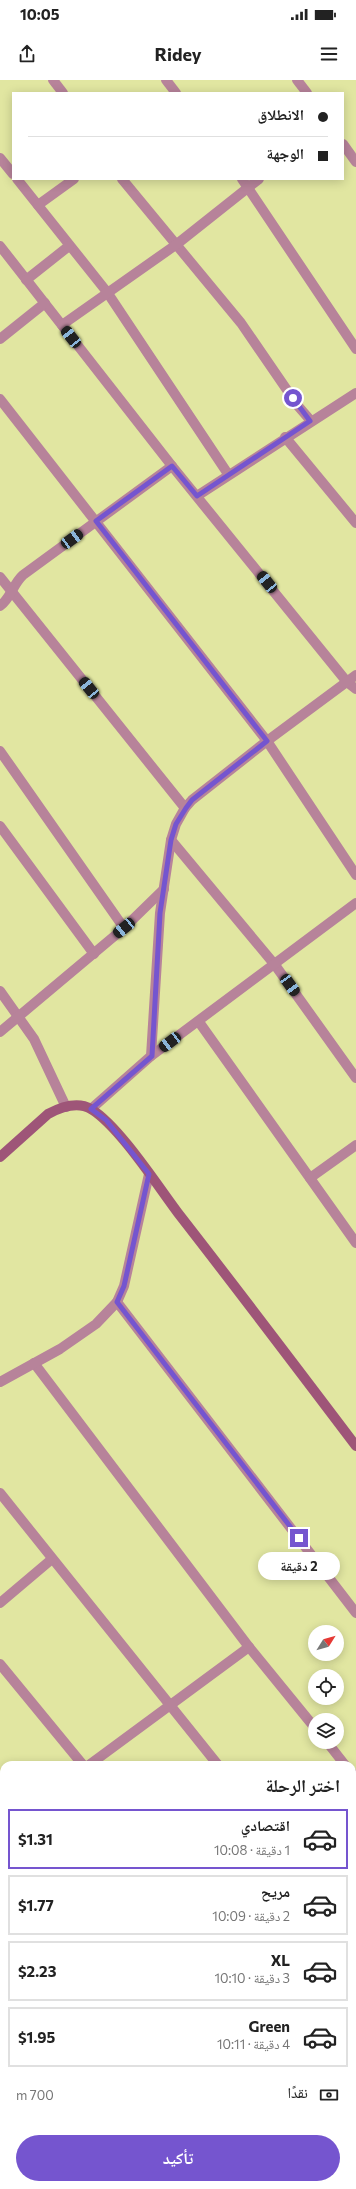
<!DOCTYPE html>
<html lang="ar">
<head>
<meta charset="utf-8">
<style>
	:root { --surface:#fff; --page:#f2f2f2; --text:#222; --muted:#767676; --line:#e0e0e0; --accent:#7555cf }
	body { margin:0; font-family:Commissioner,"Noto Naskh Arabic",sans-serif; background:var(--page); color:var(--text); direction:rtl; height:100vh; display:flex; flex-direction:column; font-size:15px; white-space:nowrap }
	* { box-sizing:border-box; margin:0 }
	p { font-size:13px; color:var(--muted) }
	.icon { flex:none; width:22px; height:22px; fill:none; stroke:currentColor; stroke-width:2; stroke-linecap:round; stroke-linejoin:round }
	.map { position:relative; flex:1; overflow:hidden; direction:ltr }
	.sheet { position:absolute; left:0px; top:1681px; width:356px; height:428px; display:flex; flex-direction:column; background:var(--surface); border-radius:12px 12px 0 0; box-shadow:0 2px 10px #0003; direction:rtl }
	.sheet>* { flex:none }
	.guide { position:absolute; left:12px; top:12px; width:332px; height:88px; border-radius:0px; box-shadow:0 2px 10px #0003; direction:rtl; display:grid; align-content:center; height:88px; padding:0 16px; background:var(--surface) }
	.needle { width:26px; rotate:53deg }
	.buttons { position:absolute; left:308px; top:1545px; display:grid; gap:8px }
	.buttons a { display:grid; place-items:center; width:36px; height:36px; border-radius:50%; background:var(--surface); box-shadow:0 2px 10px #0003; font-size:20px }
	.end { position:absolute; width:18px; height:18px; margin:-9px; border:5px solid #7555cf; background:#fff; box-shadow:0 0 0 2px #fff }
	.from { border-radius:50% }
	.bubble { position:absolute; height:28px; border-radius:14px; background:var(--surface); box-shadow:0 2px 10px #0003; font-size:13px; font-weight:700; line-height:28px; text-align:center; direction:rtl }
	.car { position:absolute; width:12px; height:24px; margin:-12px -6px; border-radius:5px; box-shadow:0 0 3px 1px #0007; background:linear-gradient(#222 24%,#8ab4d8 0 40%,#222 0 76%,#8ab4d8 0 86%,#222 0) }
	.guide b { display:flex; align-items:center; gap:14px; height:38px; font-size:15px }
	.guide b+b { border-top:1px solid var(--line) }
	.guide i { width:10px; height:10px; background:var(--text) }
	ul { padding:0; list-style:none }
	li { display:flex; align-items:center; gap:12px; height:60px; margin:0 8px 6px; padding:0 8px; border:2px solid var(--line); border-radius:0px }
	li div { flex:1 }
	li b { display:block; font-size:15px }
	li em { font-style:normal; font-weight:700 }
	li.active { border-color:var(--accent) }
	li>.icon { width:36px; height:36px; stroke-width:1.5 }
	h2 { padding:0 16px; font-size:18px; line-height:48px }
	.pay { display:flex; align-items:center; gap:10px; height:44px; padding:0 16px; font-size:15px }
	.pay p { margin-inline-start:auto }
	.cta { display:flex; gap:8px; margin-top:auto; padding:8px 16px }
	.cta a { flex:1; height:46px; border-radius:24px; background:var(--accent); color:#fff; font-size:16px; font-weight:700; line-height:46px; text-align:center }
	.status { display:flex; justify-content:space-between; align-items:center; height:28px; padding:0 20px; background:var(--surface); direction:ltr }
	.status svg { height:11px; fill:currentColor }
	header { display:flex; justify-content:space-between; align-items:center; height:52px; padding:0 16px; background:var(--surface); font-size:18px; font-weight:700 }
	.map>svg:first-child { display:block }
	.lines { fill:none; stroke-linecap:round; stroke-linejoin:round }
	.minor { stroke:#b7839a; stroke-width:10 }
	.secondary { stroke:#9e5578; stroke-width:10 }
	.route { stroke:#7555cf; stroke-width:5 }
</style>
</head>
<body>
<div class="status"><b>10:05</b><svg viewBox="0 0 49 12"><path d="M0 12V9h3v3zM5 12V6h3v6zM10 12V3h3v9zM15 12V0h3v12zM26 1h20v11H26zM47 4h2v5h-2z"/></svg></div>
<header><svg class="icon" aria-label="menu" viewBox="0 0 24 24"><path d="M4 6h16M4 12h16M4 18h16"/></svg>Ridey<svg class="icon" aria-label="share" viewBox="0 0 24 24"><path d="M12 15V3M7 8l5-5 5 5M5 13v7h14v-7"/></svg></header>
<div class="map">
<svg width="356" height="2109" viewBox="0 0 356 2109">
	<rect width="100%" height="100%" fill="#e1e6a1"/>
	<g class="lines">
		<g class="minor">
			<path d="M53 0 63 13"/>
			<path d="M166 0 176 13"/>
			<path d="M297 0 307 13"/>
			<path d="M343 64 356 82"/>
			<path d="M0 78 13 94"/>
			<path d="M17 99 107 212 228 394"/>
			<path d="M122 99 241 243 298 326 311 341"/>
			<path d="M242 99 356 269"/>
			<path d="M38 125 74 99"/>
			<path d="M0 166 172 386 347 602 356 609"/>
			<path d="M26 200 69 166"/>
			<path d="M62 245 177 164 259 99"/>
			<path d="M0 259 45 223"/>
			<path d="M0 319 267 661 356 795"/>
			<path d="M285 357 356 443"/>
			<path d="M197 416 356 313"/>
			<path d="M0 497 185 728"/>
			<path d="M0 526C11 518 13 504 23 495L172 386"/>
			<path d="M0 671 124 848"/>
			<path d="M0 746 94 874"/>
			<path d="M171 760 275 885 356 998"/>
			<path d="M0 911 34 959 66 1027"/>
			<path d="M199 942 356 1163"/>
			<path d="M0 952 124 848 164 809"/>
			<path d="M151 976 356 823"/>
			<path d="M91 1029 151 976 160 833 171 760 176 744 185 728 192 720 267 661 356 595"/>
			<path d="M310 1098 356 1065"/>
			<path d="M117 1222 124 1206 149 1094"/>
			<path d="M34 1283 249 1567 315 1648"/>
			<path d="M0 1302 60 1269 96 1244 117 1222 356 1533"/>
			<path d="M0 1413 218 1685"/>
			<path d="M0 1523 52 1479"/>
			<path d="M0 1584 83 1685"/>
			<path d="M327 1662 345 1685"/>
			<path d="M89 1685 249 1567"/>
			<path d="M352 1693 356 1698"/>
			<path d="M352 1724 356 1721"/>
			<path d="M0 1733 4 1738"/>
			<path d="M0 1752 4 1749"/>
			<path d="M0 1905 4 1911"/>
			<path d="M0 1969 4 1967"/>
			<path d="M352 2078 356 2079"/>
		</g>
		<path class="secondary" d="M0 1077 48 1034C61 1027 77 1021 91 1029 119 1046 157 1105 178 1133 238 1210 297 1288 356 1366"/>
	</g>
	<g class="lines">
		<path class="route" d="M293 318 310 341 197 416 172 386 96 441 267 661 192 720 186 728 176 744 171 760 160 833 152 976 91 1029 106 1040 149 1094 124 1206 117 1222 299 1458"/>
	</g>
</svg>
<div class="buttons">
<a><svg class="needle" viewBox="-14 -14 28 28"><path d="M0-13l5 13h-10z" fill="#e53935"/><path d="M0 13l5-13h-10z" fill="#767676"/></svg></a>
<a><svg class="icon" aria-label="locate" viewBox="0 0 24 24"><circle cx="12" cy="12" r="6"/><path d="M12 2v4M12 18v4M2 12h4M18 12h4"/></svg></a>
<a><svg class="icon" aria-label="layers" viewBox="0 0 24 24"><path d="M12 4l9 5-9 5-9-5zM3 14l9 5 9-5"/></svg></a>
</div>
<i class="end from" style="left:293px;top:318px"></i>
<i class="end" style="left:299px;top:1458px"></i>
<div class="bubble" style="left:258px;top:1472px;width:82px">2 دقيقة</div>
<i class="car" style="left:71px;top:257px;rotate:322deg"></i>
<i class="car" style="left:72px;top:459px;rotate:54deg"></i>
<i class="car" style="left:267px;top:502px;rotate:321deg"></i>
<i class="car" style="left:89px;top:608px;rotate:321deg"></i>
<i class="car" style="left:124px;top:848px;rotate:231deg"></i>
<i class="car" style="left:290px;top:905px;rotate:144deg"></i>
<i class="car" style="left:170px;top:962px;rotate:233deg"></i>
<div class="guide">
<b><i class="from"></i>الانطلاق</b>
<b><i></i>الوجهة</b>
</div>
<section class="sheet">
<h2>اختر الرحلة</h2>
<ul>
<li class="active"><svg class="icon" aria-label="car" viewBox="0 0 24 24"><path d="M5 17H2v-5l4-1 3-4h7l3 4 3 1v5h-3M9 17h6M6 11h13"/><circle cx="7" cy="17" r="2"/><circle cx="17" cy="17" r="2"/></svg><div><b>اقتصادي</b><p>1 دقيقة · 10:08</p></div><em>$1.31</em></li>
<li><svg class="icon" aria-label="car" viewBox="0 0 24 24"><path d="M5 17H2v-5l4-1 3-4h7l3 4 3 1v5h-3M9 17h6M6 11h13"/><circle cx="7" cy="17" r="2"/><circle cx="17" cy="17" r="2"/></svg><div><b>مريح</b><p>2 دقيقة · 10:09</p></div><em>$1.77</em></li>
<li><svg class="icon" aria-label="car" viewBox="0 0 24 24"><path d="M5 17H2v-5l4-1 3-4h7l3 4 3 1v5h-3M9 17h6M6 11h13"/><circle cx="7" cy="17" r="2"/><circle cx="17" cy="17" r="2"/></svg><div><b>XL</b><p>3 دقيقة · 10:10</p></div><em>$2.23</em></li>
<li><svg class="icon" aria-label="car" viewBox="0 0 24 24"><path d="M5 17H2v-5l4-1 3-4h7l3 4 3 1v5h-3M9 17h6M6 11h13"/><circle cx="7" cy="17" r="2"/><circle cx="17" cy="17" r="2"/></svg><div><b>Green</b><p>4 دقيقة · 10:11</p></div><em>$1.95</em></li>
</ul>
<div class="pay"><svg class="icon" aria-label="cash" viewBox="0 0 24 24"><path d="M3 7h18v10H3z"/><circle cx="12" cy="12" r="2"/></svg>نقدًا<p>700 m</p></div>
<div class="cta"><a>تأكيد</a></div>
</section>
</div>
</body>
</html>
